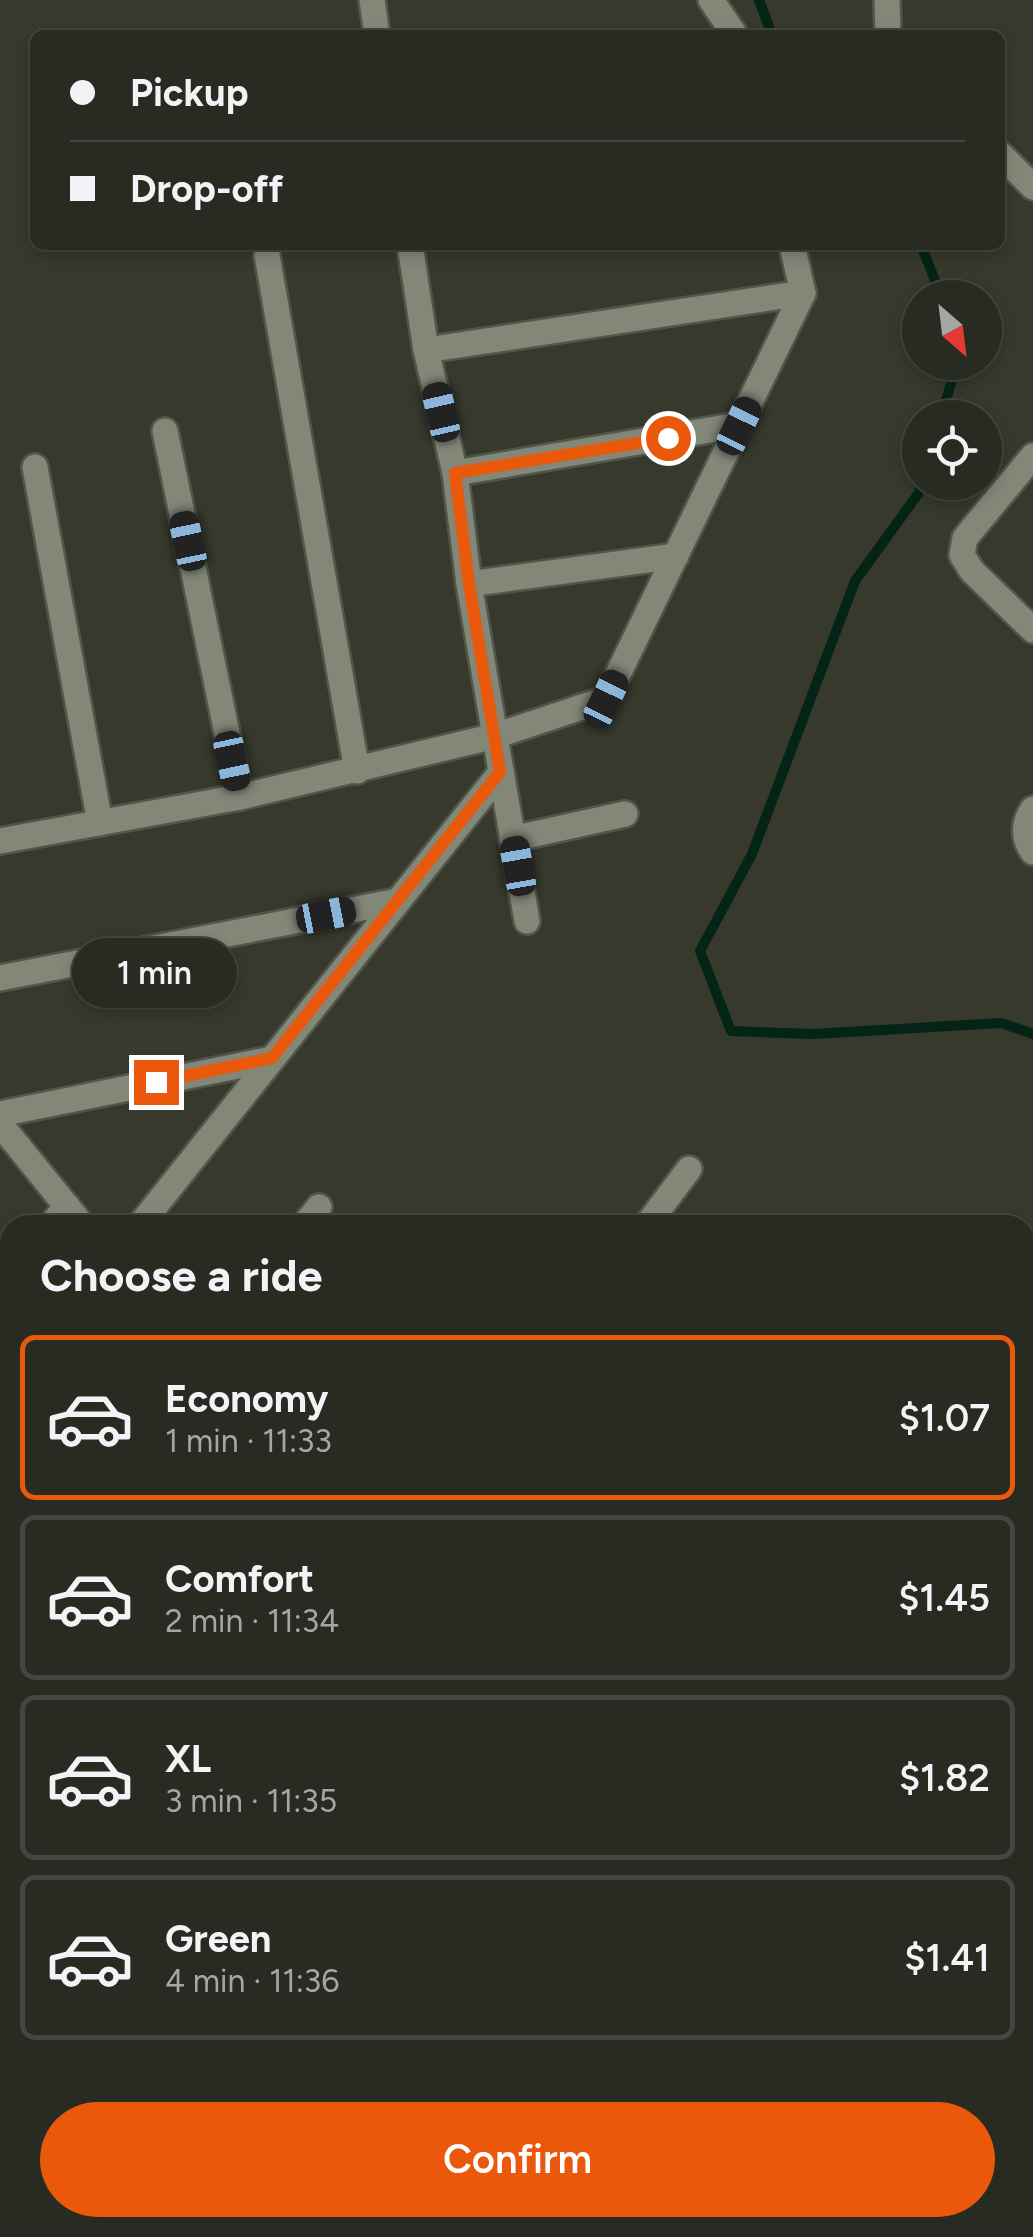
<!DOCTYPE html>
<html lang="en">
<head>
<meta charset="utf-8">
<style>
	:root { --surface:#282b21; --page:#34372e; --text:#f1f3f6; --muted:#a5a7a5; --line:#44473f; --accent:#ea580c }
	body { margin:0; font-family:Figtree,sans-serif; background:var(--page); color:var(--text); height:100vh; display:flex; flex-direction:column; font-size:38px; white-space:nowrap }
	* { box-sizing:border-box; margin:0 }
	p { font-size:32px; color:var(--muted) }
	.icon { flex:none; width:55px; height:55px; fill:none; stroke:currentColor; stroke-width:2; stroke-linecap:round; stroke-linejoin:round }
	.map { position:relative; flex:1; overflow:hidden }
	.details { position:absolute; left:0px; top:1215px; width:1035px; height:1022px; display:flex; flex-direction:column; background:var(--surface); border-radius:30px 30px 0 0; box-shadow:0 5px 15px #0003,0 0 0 2px var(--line) }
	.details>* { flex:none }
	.hud { position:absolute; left:30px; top:30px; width:975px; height:220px; border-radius:15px; box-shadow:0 5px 15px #0003,0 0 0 2px var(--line); display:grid; align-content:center; height:220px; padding:0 40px; background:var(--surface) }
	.needle { width:65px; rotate:152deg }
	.controls { position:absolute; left:902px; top:280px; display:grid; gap:20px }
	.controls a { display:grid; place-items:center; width:100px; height:100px; border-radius:50%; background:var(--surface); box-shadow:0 5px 15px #0003,0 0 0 2px var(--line); font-size:50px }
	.end { position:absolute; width:45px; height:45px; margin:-22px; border:12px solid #ea580c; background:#fff; box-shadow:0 0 0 5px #fff }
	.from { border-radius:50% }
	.bubble { position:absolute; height:70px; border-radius:35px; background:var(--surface); box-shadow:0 5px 15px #0003,0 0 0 2px var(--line); font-size:32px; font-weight:600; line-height:70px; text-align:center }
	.car { position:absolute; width:30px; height:60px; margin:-30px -15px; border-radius:12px; box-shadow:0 0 8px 2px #0007; background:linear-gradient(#222 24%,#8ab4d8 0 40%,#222 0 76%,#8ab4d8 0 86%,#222 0) }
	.hud b { display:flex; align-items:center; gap:35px; height:95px; font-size:38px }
	.hud b+b { border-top:2px solid var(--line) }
	.hud i { width:25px; height:25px; background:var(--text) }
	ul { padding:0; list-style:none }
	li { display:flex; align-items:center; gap:30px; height:165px; margin:0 20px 15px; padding:0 20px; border:5px solid var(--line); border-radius:15px }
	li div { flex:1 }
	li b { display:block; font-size:38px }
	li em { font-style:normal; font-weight:600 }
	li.active { border-color:var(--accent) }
	li>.icon { width:90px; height:90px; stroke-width:1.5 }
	h2 { padding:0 40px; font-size:45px; line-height:120px }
	.cta { display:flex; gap:20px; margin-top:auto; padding:20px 40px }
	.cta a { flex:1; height:115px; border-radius:60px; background:var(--accent); color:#fff; font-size:40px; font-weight:600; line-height:115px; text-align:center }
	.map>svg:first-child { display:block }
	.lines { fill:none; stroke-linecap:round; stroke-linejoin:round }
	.stream { stroke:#042416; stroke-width:10 }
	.minor-casing { stroke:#52554a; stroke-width:30 }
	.tertiary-casing { stroke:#52554a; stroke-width:30 }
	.minor { stroke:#838778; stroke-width:25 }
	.tertiary { stroke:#838778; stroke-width:25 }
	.route { stroke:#ea580c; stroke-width:12 }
</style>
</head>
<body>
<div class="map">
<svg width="1033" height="2237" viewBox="0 0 1033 2237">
	<rect width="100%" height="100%" fill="#36392c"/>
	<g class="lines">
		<g class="stream">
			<path d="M759 0 772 35"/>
			<path d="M921 245 942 298"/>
			<path d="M941 418 957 362"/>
			<path d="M922 482 918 494 855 581 752 854 700 951 731 1031 813 1034 1001 1023 1033 1034"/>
		</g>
		<defs>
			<g id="minor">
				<path d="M711 0 735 35"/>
				<path d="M887 0 888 35"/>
				<path d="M1000 154 1033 187"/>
				<path d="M267 255 357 771"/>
				<path d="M426 350 803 293"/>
				<path d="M165 431 240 797"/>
				<path d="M1033 456 965 538 962 555 972 571 1033 630"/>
				<path d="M35 467 100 823"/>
				<path d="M455 473 739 425"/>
				<path d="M469 584 676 556"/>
				<path d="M1033 809C1023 823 1023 838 1033 852"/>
				<path d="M512 839 625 814"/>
				<path d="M527 921 495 736 606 699 803 293 792 245"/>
				<path d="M0 978 398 901"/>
				<path d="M0 1114 272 1059"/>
				<path d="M0 1124 82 1225"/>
				<path d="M51 1225 67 1206"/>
				<path d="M140 1225 501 772"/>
				<path d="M304 1225 319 1207"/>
				<path d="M647 1225 689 1169"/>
				<path d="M0 1288 10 1275"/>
				<path d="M1025 1325 1033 1314"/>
				<path d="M1025 1411 1033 1417"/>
				<path d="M0 1449 10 1438"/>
				<path d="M1025 1564 1033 1570"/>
				<path d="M0 1679 10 1666"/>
				<path d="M0 1701 10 1709"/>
				<path d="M1025 1765 1033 1753"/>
				<path d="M0 1904 10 1891"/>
				<path d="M1025 1956 1033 1946"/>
				<path d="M1025 1998 1033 2005"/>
				<path d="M0 2136 10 2122"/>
				<path d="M0 2163 10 2170"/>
				<path d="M1025 2170 1033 2159"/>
				<path d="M89 2228 102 2237"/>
				<path d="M797 2228 809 2237"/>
				<path d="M207 2237 214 2228"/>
				<path d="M367 2237 375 2228"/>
				<path d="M536 2237 542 2228"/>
				<path d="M671 2237 677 2228"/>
				<path d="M974 2237 981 2228"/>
			</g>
			<g id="tertiary">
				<path d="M372 0 377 35"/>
				<path d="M0 841 240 797 495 736 469 584 455 473 426 350 410 245"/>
			</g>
		</defs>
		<use href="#minor" class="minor-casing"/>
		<use href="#tertiary" class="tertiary-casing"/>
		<use href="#minor" class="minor"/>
		<use href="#tertiary" class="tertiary"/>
	</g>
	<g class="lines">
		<path class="route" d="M156 1082 272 1058 500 772 469 584 455 473 668 438"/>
	</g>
</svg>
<div class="controls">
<a><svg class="needle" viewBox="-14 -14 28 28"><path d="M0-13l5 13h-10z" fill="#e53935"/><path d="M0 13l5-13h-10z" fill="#a5a7a5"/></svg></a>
<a><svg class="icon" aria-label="locate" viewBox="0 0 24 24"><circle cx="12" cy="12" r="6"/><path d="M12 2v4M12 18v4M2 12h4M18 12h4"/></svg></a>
</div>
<i class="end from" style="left:668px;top:438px"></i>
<i class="end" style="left:156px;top:1082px"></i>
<div class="bubble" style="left:72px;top:938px;width:165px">1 min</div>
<i class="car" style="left:441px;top:412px;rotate:347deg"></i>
<i class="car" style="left:739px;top:426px;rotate:26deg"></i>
<i class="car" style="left:188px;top:541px;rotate:348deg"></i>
<i class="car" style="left:606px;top:699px;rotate:26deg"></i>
<i class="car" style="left:232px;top:761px;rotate:168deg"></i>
<i class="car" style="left:518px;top:866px;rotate:350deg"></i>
<i class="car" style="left:326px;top:915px;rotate:79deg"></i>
<div class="hud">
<b><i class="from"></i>Pickup</b>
<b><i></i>Drop-off</b>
</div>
<section class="details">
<h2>Choose a ride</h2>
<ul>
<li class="active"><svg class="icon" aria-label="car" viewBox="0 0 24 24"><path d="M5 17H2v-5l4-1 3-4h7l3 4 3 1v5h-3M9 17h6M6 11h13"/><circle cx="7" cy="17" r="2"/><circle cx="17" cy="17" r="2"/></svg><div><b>Economy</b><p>1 min · 11:33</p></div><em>$1.07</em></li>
<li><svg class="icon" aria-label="car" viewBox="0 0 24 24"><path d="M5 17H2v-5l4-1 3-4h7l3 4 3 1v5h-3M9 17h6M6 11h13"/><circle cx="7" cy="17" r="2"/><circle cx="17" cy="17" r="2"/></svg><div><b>Comfort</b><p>2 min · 11:34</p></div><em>$1.45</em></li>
<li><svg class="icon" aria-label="car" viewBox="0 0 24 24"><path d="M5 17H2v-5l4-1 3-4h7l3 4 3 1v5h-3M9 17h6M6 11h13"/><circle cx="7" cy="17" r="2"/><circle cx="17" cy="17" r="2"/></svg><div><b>XL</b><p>3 min · 11:35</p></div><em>$1.82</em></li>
<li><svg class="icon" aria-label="car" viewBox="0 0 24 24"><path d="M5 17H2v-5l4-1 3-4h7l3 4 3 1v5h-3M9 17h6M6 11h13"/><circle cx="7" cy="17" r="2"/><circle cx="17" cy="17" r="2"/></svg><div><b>Green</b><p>4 min · 11:36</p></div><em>$1.41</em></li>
</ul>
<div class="cta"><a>Confirm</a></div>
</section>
</div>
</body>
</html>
